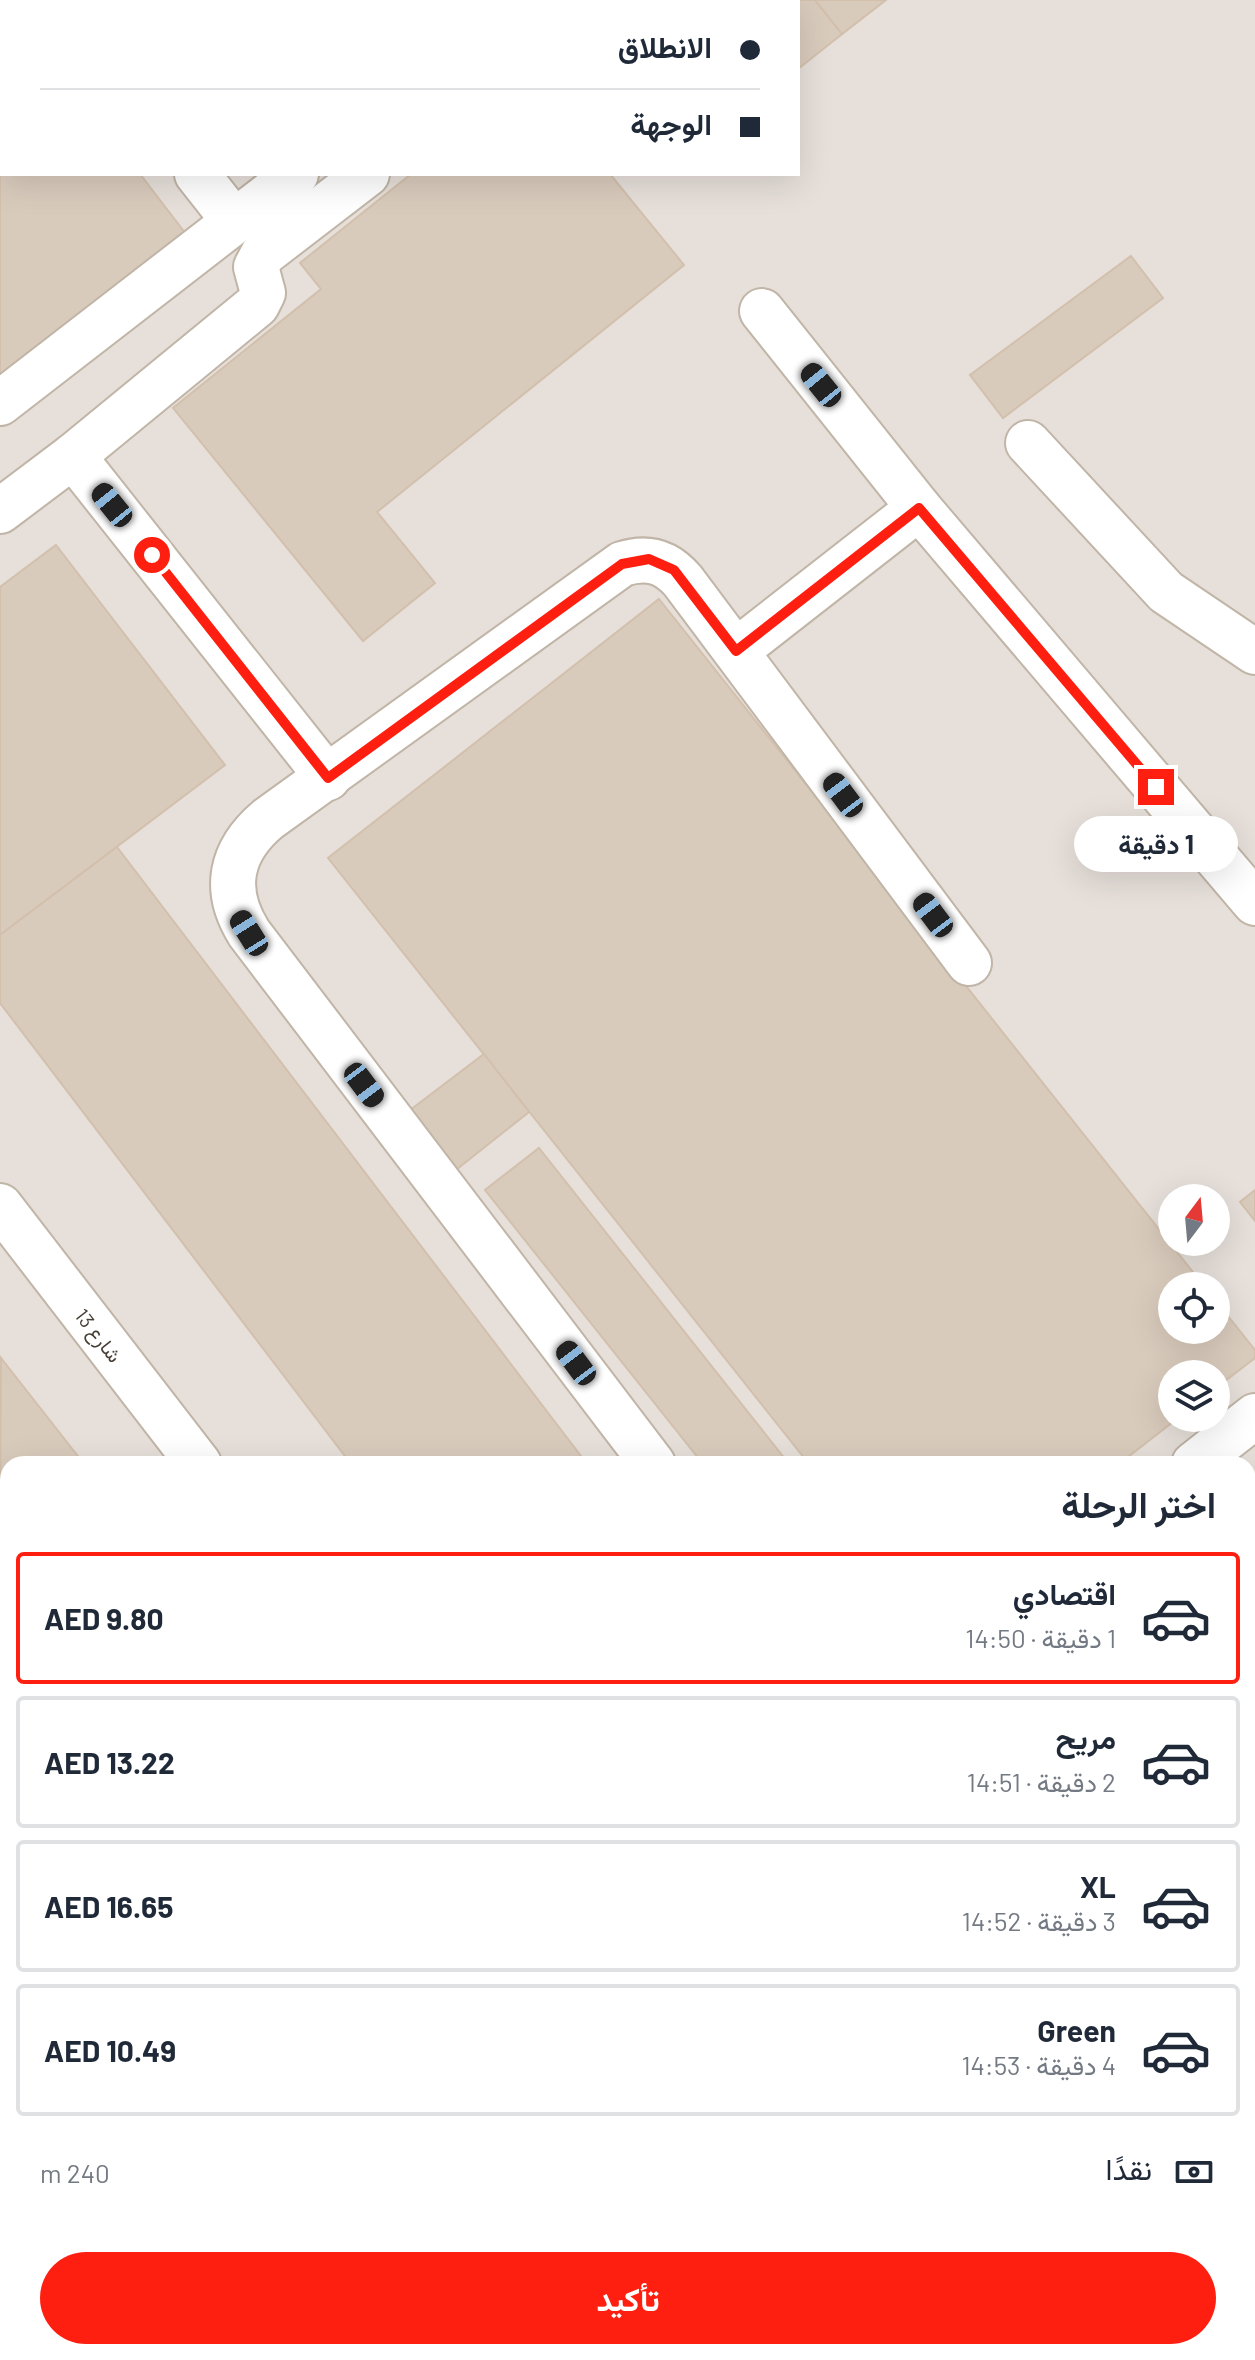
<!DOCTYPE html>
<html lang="ar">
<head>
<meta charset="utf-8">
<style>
	:root { --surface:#fff; --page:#f6f6f7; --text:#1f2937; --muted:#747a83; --line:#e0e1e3; --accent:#ff1f10 }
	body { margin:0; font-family:Barlow,Vazirmatn,sans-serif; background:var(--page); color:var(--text); direction:rtl; height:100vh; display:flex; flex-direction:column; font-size:30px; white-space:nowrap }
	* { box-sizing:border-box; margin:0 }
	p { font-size:26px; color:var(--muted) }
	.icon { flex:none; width:44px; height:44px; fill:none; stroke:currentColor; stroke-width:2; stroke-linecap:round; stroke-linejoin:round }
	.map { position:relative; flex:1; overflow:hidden; direction:ltr }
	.side { position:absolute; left:0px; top:1456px; width:1256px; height:904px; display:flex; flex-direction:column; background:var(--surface); border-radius:24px 24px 0 0; box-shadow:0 8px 32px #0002; direction:rtl }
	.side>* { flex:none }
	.hud { position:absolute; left:0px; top:0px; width:800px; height:176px; box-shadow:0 8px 32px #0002; direction:rtl; display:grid; align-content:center; height:176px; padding:0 40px; background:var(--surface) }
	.needle { width:52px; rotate:16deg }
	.controls { position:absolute; left:1158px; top:1184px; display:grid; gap:16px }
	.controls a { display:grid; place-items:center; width:72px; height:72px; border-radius:50%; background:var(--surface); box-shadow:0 8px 32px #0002; font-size:40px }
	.end { position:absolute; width:36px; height:36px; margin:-18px; border:10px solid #ff1f10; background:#fff; box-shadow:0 0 0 4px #fff }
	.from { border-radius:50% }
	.bubble { position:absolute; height:56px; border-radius:28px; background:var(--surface); box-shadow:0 8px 32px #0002; font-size:26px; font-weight:700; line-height:56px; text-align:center; direction:rtl }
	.car { position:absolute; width:24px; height:48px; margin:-24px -12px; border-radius:10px; box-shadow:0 0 6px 2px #0007; background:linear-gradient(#222 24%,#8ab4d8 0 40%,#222 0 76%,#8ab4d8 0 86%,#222 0) }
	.hud b { display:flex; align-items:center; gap:28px; height:76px; font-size:30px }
	.hud b+b { border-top:2px solid var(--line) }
	.hud i { width:20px; height:20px; background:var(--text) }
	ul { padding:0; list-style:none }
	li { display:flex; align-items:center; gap:24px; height:132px; margin:0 16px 12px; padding:0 24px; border:4px solid var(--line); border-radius:8px }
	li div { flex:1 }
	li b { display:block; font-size:30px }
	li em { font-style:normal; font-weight:700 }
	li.current { border-color:var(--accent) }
	li>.icon { width:72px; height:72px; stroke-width:1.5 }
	h2 { padding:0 40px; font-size:36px; line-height:96px }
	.pay { display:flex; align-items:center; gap:20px; height:88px; padding:0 40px; font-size:30px }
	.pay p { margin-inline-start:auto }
	.action { display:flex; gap:16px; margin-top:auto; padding:16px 40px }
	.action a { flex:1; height:92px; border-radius:48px; background:var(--accent); color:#fff; font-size:32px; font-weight:700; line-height:92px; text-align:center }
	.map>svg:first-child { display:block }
	.industrial { fill:#e6dfda; fill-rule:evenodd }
	.building { fill:#d9cbbc; stroke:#d2c0ac; stroke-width:2 }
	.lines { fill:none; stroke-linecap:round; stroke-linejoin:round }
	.minor-casing { stroke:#c0b5a6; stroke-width:48 }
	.minor { stroke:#fff; stroke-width:44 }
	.route { stroke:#ff1f10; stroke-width:10 }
	.labels { text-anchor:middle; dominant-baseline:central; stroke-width:6; stroke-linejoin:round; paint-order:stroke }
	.street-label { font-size:20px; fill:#473e34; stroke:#fff }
</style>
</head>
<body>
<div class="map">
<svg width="1255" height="2360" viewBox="0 0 1255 2360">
	<rect width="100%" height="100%" fill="#f4eee4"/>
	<path class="industrial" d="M0 0H1255V2360H0ZM2 2H798V174H2ZM1172 1198H1216V1242H1172ZM1172 1286H1216V1330H1172ZM1172 1374H1216V1418H1172ZM8 1464H1248V2352H8Z"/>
	<g class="building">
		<path d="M0 0 10 2H2V174H140L189 238 0 388Z"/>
		<path d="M121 0H212L210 2Z"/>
		<path d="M296 0H509L293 2Z"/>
		<path d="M694 0H815L842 34 798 69V2H691Z"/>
		<path d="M815 0H886L842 34Z"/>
		<path d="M411 174H610L684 265 377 512 435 583 363 641 173 408 321 289 300 263Z"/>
		<path d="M1131 256 1163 298 1003 418 970 375Z"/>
		<path d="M56 545 225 765 0 935V587Z"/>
		<path d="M659 599 1204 1286H1172V1330H1216V1301L1255 1350V1358L1216 1388V1374H1172V1418H1178L1119 1464H809L328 858Z"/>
		<path d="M117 847 587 1464H351L0 1003V935Z"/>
		<path d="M484 1054 529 1112 452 1173 405 1114Z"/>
		<path d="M539 1148 789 1464H703L485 1190Z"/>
		<path d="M1255 1190V1221L1240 1202Z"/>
		<path d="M1 1358 84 1464H8V1535L0 1541Z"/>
		<path d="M8 1565V1619L0 1609V1571Z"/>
		<path d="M0 1995 8 2005V2116L0 2106Z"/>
		<path d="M1250 2007 1255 2013V2083L1248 2074Z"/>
		<path d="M0 2169 8 2179V2352H144L151 2360H0Z"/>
		<path d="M1248 2307 1255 2316V2360H1059L1053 2352H1248Z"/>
		<path d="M300 2352H323L312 2360H289Z"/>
	</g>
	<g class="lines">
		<defs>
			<g id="minor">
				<path d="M62 0 63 2"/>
				<path d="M520 2 522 0"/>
				<path d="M197 174 234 221"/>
				<path d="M762 311 919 508 1255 903"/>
				<path d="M0 403 296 174"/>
				<path d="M1028 443 1166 592 1255 652"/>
				<path d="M73 456 328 778"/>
				<path d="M0 511 73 456 257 305 263 293 256 267 263 254 367 174"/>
				<path d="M736 651 919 508"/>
				<path d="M0 1206 199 1464"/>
				<path d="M653 1464 249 933C222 890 230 851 268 819L622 564C647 556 666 561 683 581L969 963"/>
				<path d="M1194 1464 1255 1416"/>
				<path d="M1248 1858 1255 1853"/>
				<path d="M1248 2143 1255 2151"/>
				<path d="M387 2352 393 2360"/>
				<path d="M929 2352 935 2360"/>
				<path d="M1047 2352 1053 2360"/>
				<path d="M618 2360 628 2352"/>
				<path d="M856 2360 863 2352"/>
			</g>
		</defs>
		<use href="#minor" class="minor-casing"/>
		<use href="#minor" class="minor"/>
	</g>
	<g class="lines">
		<path class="route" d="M152 555 328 778 622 564 649 559 674 570 736 651 919 508 1156 787"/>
	</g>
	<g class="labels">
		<g class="street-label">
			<text transform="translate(99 1335) rotate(52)">شارع 13</text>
		</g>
	</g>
</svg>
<div class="controls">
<a><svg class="needle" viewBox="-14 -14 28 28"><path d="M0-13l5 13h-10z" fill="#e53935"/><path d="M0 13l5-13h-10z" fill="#747a83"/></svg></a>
<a><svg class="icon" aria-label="locate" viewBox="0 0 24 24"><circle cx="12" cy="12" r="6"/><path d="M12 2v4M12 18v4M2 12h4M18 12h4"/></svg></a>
<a><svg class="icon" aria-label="layers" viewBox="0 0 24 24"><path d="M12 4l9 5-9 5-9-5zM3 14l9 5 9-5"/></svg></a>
</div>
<i class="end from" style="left:152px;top:555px"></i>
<i class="end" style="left:1156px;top:787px"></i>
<div class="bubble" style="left:1074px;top:816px;width:164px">1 دقيقة</div>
<i class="car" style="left:821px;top:385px;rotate:321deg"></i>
<i class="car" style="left:112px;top:505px;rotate:321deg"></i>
<i class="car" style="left:843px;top:795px;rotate:323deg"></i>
<i class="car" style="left:933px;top:915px;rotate:323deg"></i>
<i class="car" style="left:249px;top:933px;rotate:328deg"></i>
<i class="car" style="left:364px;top:1085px;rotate:143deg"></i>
<i class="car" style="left:576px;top:1363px;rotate:323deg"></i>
<div class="hud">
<b><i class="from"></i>الانطلاق</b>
<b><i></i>الوجهة</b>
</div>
<section class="side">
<h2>اختر الرحلة</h2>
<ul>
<li class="current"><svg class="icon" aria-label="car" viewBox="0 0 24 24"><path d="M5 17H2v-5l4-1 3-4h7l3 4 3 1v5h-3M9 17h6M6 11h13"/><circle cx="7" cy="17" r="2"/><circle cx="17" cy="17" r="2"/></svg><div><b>اقتصادي</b><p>1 دقيقة · 14:50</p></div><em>AED 9.80</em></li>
<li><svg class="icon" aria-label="car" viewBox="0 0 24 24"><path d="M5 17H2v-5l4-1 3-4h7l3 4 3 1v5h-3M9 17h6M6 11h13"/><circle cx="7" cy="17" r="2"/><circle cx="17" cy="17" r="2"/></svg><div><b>مريح</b><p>2 دقيقة · 14:51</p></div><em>AED 13.22</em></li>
<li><svg class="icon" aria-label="car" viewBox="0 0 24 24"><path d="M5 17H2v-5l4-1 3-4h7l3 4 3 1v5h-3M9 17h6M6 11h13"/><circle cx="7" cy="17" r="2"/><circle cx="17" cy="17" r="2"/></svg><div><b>XL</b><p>3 دقيقة · 14:52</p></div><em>AED 16.65</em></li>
<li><svg class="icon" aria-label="car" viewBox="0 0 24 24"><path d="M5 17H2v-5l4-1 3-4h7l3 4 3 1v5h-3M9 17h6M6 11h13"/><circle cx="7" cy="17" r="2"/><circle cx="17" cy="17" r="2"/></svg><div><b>Green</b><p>4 دقيقة · 14:53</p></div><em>AED 10.49</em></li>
</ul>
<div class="pay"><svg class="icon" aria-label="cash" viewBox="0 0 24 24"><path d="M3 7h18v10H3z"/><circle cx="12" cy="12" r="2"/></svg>نقدًا<p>240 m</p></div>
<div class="action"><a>تأكيد</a></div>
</section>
</div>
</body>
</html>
